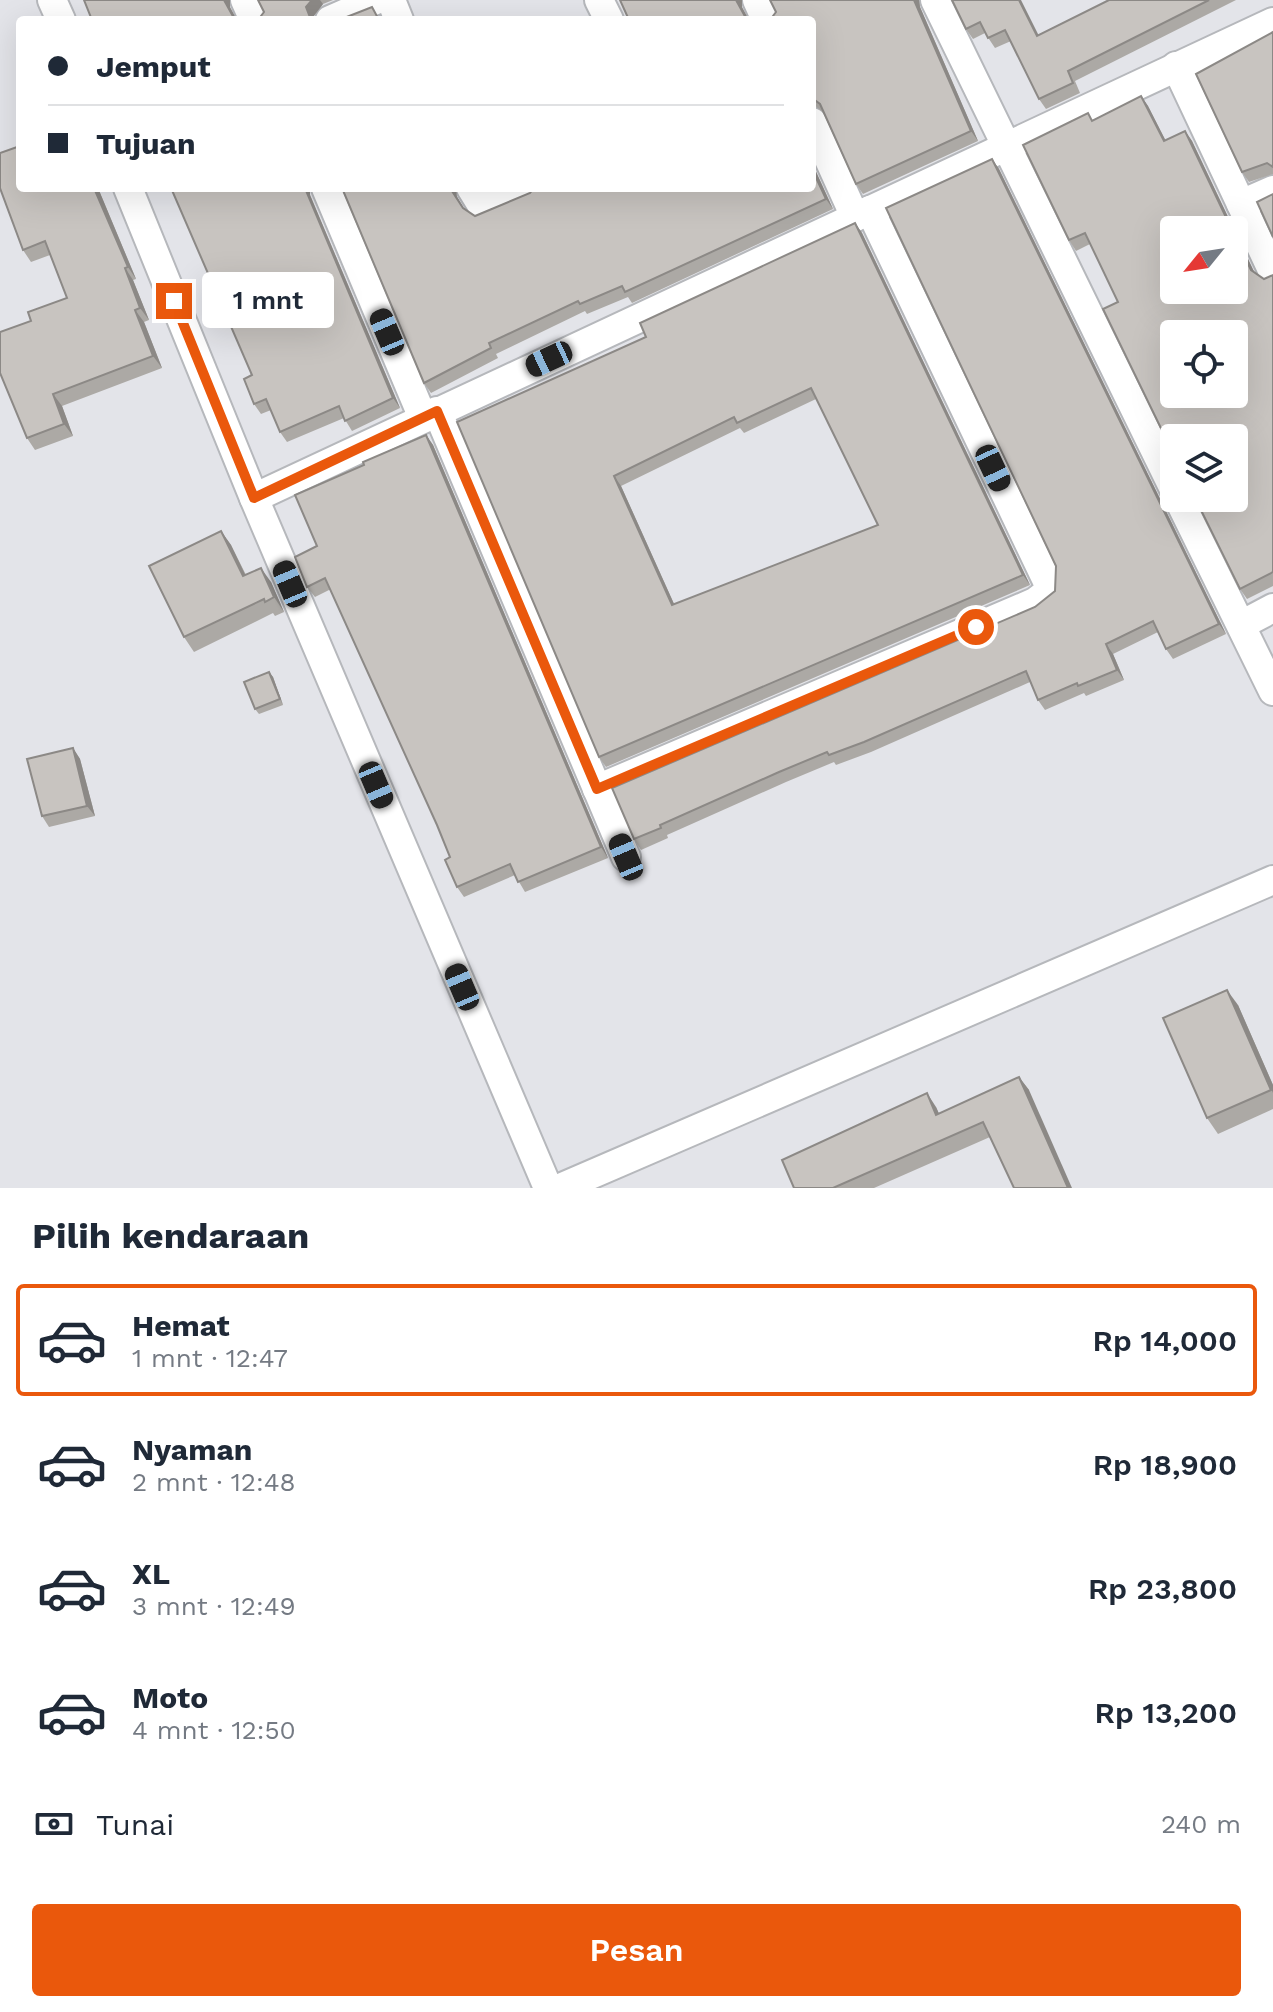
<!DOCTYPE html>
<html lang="id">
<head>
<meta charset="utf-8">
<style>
	:root { --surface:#fff; --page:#f6f6f7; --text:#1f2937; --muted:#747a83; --line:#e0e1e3; --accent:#ea580c }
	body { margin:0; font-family:"Work Sans",sans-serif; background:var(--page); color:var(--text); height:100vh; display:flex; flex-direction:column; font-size:30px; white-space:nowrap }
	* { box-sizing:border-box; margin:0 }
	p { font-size:26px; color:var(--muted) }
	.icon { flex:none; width:44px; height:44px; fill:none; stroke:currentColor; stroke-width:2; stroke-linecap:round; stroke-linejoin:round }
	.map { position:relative; height:1188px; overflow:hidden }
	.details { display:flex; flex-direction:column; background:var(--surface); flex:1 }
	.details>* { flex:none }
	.hud { position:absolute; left:16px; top:16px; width:800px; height:176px; border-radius:8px; box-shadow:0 8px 32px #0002; display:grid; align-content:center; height:176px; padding:0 32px; background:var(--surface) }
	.needle { width:52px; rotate:240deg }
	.tools { position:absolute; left:1160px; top:216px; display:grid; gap:16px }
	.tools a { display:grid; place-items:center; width:88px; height:88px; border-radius:8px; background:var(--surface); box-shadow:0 8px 32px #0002; font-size:40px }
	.end { position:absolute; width:36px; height:36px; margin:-18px; border:10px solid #ea580c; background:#fff; box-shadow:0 0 0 4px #fff }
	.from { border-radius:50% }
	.bubble { position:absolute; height:56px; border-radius:8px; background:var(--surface); box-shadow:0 8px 32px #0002; font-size:26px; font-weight:600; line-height:56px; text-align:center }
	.car { position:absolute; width:24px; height:48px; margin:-24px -12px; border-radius:10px; box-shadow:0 0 6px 2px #0007; background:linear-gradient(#222 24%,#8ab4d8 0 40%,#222 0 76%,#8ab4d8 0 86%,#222 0) }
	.hud b { display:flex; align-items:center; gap:28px; height:76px; font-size:30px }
	.hud b+b { border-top:2px solid var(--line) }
	.hud i { width:20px; height:20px; background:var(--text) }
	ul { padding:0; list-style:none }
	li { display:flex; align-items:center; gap:24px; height:112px; margin:0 16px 12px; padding:0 16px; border:4px solid transparent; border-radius:8px }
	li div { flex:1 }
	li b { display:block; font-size:30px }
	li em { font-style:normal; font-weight:600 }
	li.selected { border-color:var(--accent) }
	li>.icon { width:72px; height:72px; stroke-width:1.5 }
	h2 { padding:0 32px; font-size:36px; line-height:96px }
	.pay { display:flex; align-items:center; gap:20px; height:88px; padding:0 32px; font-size:30px }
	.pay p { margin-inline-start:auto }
	.cta { display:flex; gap:16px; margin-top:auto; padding:16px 32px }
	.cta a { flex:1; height:92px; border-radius:8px; background:var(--accent); color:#fff; font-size:32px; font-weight:600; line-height:92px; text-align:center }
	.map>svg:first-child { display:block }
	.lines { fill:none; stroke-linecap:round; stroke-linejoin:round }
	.street-casing { stroke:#b6b8bc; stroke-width:32 }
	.street { stroke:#fff; stroke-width:28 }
	.wall { fill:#aca9a5; fill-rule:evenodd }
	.shaded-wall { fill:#8c8986 }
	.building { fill:#c8c4c0; stroke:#8c8986; stroke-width:2; fill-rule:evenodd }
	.route { stroke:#ea580c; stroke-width:10 }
</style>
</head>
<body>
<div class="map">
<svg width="1273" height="1188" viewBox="0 0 1273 1188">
	<rect width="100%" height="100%" fill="#e3e4e9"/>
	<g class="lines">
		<defs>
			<g id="street">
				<path d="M52 0 61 20"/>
				<path d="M245 0 254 20"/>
				<path d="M391 0 399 20"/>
				<path d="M599 0 609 20"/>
				<path d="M757 0 766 20"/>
				<path d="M935 0 1174 489"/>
				<path d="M330 20 376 0"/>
				<path d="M1176 66 1273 272"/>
				<path d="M812 122 855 217"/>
				<path d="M128 188 254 498 548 1188"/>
				<path d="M326 188 423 418"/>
				<path d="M471 188 484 209 530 188"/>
				<path d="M1241 204 1273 190"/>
				<path d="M437 411 626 857"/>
				<path d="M254 498 1273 22"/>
				<path d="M1178 498 1273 691"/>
				<path d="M1241 625 1273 608"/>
				<path d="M597 789 1035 602 1047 593 1048 583 870 210"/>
				<path d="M560 1188 1273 880"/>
			</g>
		</defs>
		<use href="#street" class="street-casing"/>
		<use href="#street" class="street"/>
	</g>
	<g class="wall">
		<path d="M258 0H333L323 4 313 17 264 12Z"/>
		<path d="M770 0H919L920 7 978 141 863 194 856 184 823 112 814 105 812 106V20L776 12Z"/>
		<path d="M952 0 1038 35 1109 0H1236L1075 81 1080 93 1046 109 1039 99 1011 41 995 48 985 33 973 39 966 29Z"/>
		<path d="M1273 32V174L1249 182 1242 172Z"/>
		<path d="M1141 96 1148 106 1165 140 1185 131 1192 141 1254 272 1264 279 1273 275V586L1247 599 1240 589 1118 302 1090 244 1076 251 1069 240 1093 120Z"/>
		<path d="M992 159 999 169 1226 634 1173 659 1166 649 1158 632 1113 654 1124 680 1086 696 1084 693 1045 710 1038 700 1030 682 871 752 836 765 834 762 786 782 667 835 668 838 641 850 634 839 1035 607 1055 591 1056 566Z"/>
		<path d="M812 163 833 209 632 303 628 297 587 314 585 311 496 354 498 358 431 393 424 383 457 197 464 209 475 216Z"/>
		<path d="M20 188H98L136 279 133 280 149 320 144 322 162 368 62 406 73 436 35 450 27 438 31 321 67 298 50 255 31 262 23 250Z"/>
		<path d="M310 195 400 408 352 431 344 418 287 442 280 432 271 410 261 414 254 404 252 375Z"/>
		<path d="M855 223 862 233 1030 585 606 767 599 757 457 422 646 337ZM816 399 878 525 674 604 621 486 740 428 744 433Z"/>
		<path d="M426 435 433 445 608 858 525 892 515 875 464 897 457 887 450 857 437 825 331 589 315 597 307 587 317 546 364 465Z"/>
		<path d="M221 531 231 545 246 575 271 582 284 612 275 616 273 613 194 652 184 637Z"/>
		<path d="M269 672 273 677 283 705 259 714 255 709Z"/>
		<path d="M73 748 80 759 95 816 49 827 42 816Z"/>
		<path d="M1238 1005 1273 1085V1109L1218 1134 1207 1118Z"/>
		<path d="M1019 1077 1029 1090 990 1137 874 1188H794L936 1107 939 1114Z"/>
	</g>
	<g class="shaded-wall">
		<path d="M224 0H230V7L237 20H235Z"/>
		<path d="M312 0H320L323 4 313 17 314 20H311L306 7Z"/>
		<path d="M736 0H742V7L749 20H747Z"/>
		<path d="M914 0H919L920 7 978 141 971 131Z"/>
		<path d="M1019 0H1021L1044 46 1037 36Z"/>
		<path d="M1141 96 1148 106 1171 151 1164 141Z"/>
		<path d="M1185 131 1192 141 1258 280 1251 270 1234 234V230H1232Z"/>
		<path d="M992 159 999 169 1226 634 1219 624Z"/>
		<path d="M812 163 833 209 826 199 812 169Z"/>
		<path d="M94 188H98L136 279 128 267Z"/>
		<path d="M305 188H310V195L400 408 393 398Z"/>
		<path d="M450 188H456L457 197 470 219Z"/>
		<path d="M855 223 862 233 1030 585 1023 575Z"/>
		<path d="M125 268 133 280 149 320 140 308Z"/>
		<path d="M135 310 144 322 162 368 153 356Z"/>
		<path d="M53 394 62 406 73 436 64 424Z"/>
		<path d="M426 435 433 445 608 858 601 847Z"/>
		<path d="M614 476 621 486 679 615 672 605Z"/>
		<path d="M221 531 231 545 253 591 243 576Z"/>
		<path d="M261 568 271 582 284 612 274 597Z"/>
		<path d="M1106 644 1113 654 1124 680 1117 670Z"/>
		<path d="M269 672 273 677 283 705 280 699Z"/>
		<path d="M73 748 80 759 95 816 87 806Z"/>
		<path d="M1227 990 1238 1005 1273 1085V1093Z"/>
		<path d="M1019 1077 1029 1090 1072 1188H1068Z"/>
		<path d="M927 1093 936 1107 946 1129 936 1115Z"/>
	</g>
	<g class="building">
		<path d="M84 0H224L235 20H92Z"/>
		<path d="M258 0H312L306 7 311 20H258L264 12Z"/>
		<path d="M620 0H736L747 20H629Z"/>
		<path d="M770 0H914L971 131 856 184 820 104 812 98V20H770L776 12Z"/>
		<path d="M952 0H1019L1037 36 1109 0H1209L1068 71 1073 83 1039 99 1005 30 988 38 980 22 966 29Z"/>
		<path d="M372 7 379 20H339Z"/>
		<path d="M1273 32V167L1267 163 1242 172 1196 74Z"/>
		<path d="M1141 96 1164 141 1185 131 1232 230H1174V290H1234V234L1251 270 1264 279 1273 275V572L1240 589 1195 498H1234V438H1174V455L1103 309 1118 302 1085 233 1069 240 1023 145 1088 113 1092 121ZM1174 334H1234V394H1174Z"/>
		<path d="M20 146V188H94L128 267 125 268 140 308 135 310 153 356 53 394 64 424 27 438 0 373V332L31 321 28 312 67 298 45 241 23 250 0 188V153Z"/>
		<path d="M992 159 1219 624 1166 649 1153 621 1106 644 1117 670 1078 686 1077 683 1038 700 1026 671 864 742 829 755 827 752 779 772 660 825 661 828 634 839 612 788 1035 607 1055 591 1056 566 886 208Z"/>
		<path d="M812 169 826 199 625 292 622 286 580 304 578 301 489 343 491 348 424 383 342 188H450L463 208 475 216 530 193 534 188H812Z"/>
		<path d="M171 188H305L393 398 345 421 339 406 280 432 266 399 254 404 244 379 252 375Z"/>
		<path d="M1273 194V237L1257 202Z"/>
		<path d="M855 223 1023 575 599 757 457 422 646 337 640 323ZM811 388 878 525 672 605 614 476 734 417 737 423Z"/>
		<path d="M426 435 601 847 518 882 510 864 457 887 445 860 450 857 437 825 325 578 307 587 295 557 317 546 295 495 364 465 363 462Z"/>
		<path d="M221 531 243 576 261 568 274 597 265 602 264 599 184 637 149 566Z"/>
		<path d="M269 672 280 699 255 709 244 682Z"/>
		<path d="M73 748 87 806 42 816 27 759Z"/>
		<path d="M1227 990 1271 1090 1207 1118 1163 1018Z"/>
		<path d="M1019 1077 1068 1188H1014L983 1122 833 1188H794L782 1160 927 1093 936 1115Z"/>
	</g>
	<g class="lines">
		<path class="route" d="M174 301 254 498 437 411 597 789 976 627"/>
	</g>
</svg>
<div class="tools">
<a><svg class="needle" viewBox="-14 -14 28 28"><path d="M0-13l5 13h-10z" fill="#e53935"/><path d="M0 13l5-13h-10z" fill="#747a83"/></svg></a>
<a><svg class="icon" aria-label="locate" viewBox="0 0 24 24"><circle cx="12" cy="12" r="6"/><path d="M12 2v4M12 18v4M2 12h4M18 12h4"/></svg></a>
<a><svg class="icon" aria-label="layers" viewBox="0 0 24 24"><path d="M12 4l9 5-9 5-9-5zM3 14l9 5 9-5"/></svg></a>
</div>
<i class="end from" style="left:976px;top:627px"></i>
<i class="end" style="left:174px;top:301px"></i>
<div class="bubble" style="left:202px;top:272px;width:132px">1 mnt</div>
<i class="car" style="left:387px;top:332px;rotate:337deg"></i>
<i class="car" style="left:549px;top:359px;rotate:245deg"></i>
<i class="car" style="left:993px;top:468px;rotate:155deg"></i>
<i class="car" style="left:290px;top:584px;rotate:337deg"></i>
<i class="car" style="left:376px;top:785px;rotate:157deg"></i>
<i class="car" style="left:626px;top:857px;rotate:337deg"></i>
<i class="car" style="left:462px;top:987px;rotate:337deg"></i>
<div class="hud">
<b><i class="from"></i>Jemput</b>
<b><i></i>Tujuan</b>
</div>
</div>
<section class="details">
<h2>Pilih kendaraan</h2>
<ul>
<li class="selected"><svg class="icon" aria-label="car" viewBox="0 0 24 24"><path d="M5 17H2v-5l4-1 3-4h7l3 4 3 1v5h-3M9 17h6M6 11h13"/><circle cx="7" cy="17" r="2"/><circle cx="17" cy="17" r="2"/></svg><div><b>Hemat</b><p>1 mnt · 12:47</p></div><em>Rp 14,000</em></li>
<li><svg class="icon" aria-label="car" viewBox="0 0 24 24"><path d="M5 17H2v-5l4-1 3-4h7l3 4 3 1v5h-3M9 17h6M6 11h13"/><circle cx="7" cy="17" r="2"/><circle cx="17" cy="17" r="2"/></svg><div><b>Nyaman</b><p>2 mnt · 12:48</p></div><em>Rp 18,900</em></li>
<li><svg class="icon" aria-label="car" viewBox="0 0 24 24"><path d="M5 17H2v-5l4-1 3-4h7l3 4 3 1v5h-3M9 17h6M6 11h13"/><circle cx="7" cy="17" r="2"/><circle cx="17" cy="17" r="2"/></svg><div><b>XL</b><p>3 mnt · 12:49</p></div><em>Rp 23,800</em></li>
<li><svg class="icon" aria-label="car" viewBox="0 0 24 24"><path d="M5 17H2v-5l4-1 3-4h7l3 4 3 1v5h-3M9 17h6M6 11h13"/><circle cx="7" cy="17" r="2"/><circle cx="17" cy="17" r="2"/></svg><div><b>Moto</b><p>4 mnt · 12:50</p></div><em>Rp 13,200</em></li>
</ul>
<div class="pay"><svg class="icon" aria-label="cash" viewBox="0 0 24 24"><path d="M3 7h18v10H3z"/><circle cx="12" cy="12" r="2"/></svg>Tunai<p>240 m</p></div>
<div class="cta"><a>Pesan</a></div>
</section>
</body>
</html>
